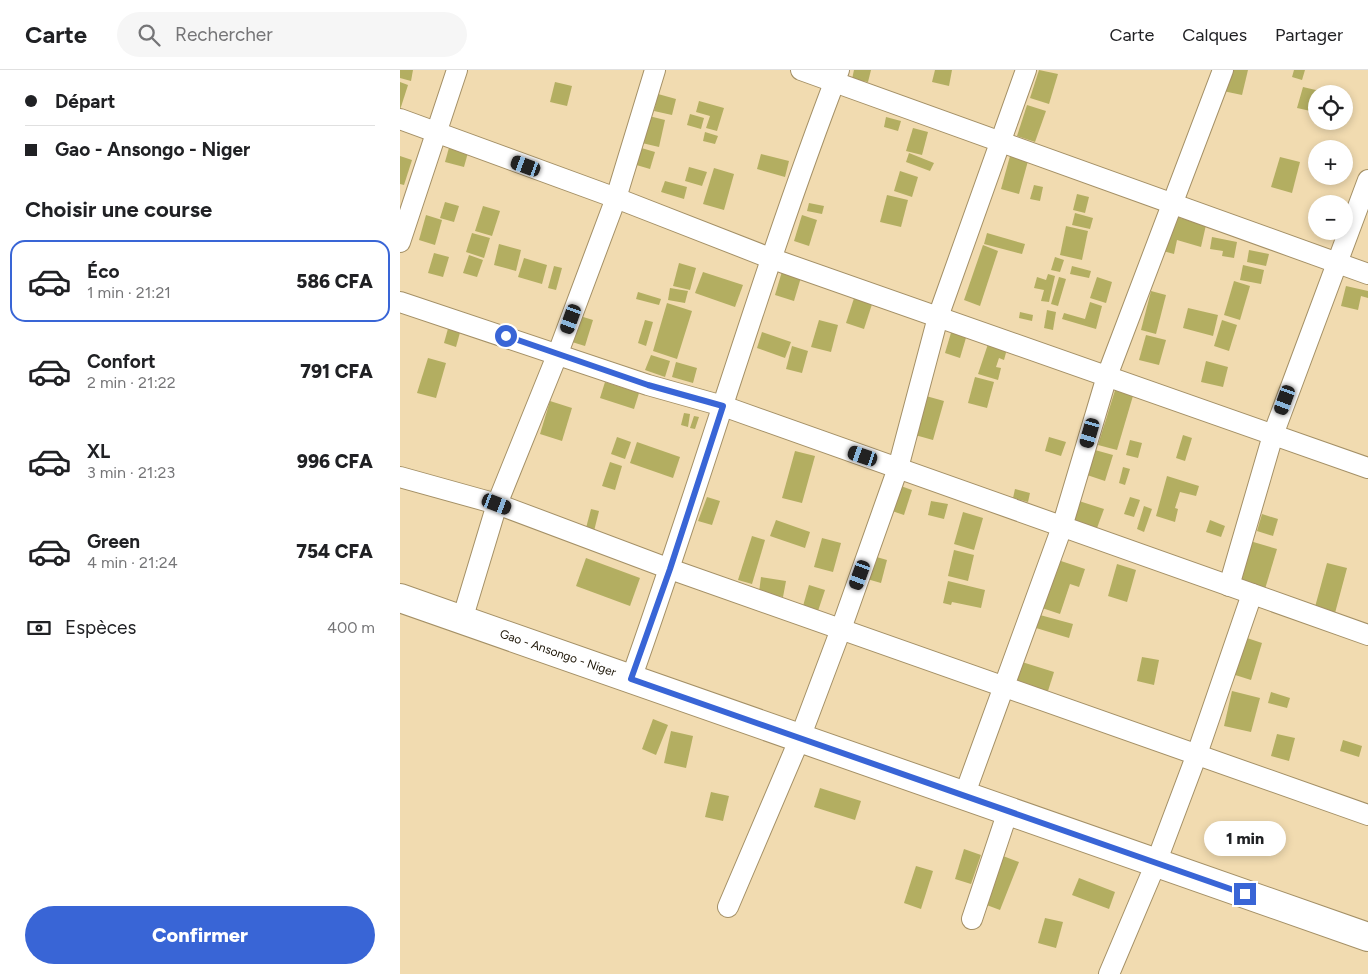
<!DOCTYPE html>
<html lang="fr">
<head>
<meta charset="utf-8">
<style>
	:root { --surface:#fff; --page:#f6f6f6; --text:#202124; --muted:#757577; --line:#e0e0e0; --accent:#3965d6 }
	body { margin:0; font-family:Figtree,sans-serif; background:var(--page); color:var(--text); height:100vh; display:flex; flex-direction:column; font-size:19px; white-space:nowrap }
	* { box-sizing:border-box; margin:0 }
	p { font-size:16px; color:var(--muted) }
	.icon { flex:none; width:28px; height:28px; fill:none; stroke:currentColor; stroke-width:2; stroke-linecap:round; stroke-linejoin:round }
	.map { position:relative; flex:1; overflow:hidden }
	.drawer { display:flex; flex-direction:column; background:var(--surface); width:400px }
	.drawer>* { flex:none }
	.banner { display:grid; align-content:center; height:110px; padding:0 25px; background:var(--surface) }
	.tools { position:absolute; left:908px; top:15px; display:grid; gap:10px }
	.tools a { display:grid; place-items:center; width:45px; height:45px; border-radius:50%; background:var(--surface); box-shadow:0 2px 8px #0003; font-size:25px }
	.end { position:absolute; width:22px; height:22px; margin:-11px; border:6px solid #3965d6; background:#fff; box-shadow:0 0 0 2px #fff }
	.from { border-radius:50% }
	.bubble { position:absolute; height:35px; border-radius:18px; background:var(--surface); box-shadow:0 2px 8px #0003; font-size:16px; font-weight:800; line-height:35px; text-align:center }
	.car { position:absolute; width:15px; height:30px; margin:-15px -8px; border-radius:6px; box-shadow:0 0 4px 1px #0007; background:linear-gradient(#222 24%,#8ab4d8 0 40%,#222 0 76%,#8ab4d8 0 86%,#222 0) }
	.banner b { display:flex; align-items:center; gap:18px; height:48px; font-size:19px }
	.banner b+b { border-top:1px solid var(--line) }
	.banner i { width:12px; height:12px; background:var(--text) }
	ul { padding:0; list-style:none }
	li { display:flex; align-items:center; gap:15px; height:82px; margin:0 10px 8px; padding:0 15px; border:2px solid transparent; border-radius:15px }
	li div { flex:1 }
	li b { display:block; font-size:19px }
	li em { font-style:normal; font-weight:800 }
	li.on { border-color:var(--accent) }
	li>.icon { width:45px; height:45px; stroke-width:1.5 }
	h2 { padding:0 25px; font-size:22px; line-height:60px }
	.pay { display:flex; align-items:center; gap:12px; height:55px; padding:0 25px; font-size:19px }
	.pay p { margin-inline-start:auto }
	.action { display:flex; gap:10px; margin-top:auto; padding:10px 25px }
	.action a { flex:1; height:58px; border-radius:30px; background:var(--accent); color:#fff; font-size:20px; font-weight:800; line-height:58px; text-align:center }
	header { display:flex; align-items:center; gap:30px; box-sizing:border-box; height:70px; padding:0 25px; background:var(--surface); border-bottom:1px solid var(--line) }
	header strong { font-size:24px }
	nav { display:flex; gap:28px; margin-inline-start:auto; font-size:18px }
	.search { width:350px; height:45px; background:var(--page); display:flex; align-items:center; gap:12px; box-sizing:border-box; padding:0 18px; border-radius:28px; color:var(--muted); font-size:19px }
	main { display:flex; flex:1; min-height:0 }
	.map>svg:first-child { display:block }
	.building { fill:#b3ae61 }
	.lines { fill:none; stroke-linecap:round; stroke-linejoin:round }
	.street-casing { stroke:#a49066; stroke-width:22 }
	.primary-casing { stroke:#a49066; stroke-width:30 }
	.street { stroke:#fff; stroke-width:20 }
	.primary { stroke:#fff; stroke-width:28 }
	.route { stroke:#3965d6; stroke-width:6 }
	.labels { text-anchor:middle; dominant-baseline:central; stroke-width:4; stroke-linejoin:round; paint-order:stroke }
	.street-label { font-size:12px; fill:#1b1304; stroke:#fff }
</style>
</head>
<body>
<header>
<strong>Carte</strong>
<div class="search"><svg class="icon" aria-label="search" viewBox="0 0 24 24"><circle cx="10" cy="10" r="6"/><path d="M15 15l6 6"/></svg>Rechercher</div>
<nav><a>Carte</a><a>Calques</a><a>Partager</a></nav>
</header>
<main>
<section class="drawer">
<div class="banner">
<b><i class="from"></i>Départ</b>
<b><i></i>Gao - Ansongo - Niger</b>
</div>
<h2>Choisir une course</h2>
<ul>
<li class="on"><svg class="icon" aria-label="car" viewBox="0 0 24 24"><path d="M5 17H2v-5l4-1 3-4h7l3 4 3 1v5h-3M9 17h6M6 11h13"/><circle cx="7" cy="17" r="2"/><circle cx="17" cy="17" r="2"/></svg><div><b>Éco</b><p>1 min · 21:21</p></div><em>586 CFA</em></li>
<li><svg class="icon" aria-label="car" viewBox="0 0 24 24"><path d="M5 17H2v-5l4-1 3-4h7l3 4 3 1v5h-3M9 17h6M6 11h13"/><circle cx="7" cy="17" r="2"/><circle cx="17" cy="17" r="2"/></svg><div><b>Confort</b><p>2 min · 21:22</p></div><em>791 CFA</em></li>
<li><svg class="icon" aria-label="car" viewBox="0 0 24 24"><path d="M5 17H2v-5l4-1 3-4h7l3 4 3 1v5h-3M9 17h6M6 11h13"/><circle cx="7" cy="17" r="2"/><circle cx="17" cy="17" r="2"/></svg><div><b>XL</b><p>3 min · 21:23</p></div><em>996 CFA</em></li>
<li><svg class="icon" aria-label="car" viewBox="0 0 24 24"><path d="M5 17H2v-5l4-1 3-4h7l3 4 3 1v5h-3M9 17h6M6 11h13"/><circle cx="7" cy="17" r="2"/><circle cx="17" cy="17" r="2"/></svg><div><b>Green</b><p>4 min · 21:24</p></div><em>754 CFA</em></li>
</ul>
<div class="pay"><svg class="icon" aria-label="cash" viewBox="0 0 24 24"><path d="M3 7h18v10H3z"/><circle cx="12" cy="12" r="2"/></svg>Espèces<p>400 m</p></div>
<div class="action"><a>Confirmer</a></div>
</section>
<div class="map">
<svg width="968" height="904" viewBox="0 0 968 904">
	<rect width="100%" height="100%" fill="#f1dbb0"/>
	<g class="building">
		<path d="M0 0H13L11 11 0 8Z"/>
		<path d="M454 0H471L468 12 452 9Z"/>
		<path d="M535 0H552L549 16 532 12Z"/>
		<path d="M639 0 658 4 649 34 630 28Z"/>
		<path d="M828 0H848L842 25 823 21Z"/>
		<path d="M894 0H905L902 10 892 7Z"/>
		<path d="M0 12 8 15 0 40Z"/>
		<path d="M155 12 172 16 167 36 150 32Z"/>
		<path d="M903 17 920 21V24H916L915 42 897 38Z"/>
		<path d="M258 24 276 29 272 45 254 41Z"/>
		<path d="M299 31 324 38 317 61 306 58 310 46 296 42Z"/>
		<path d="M627 35 646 41 635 72 617 66Z"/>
		<path d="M290 44 304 48 301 59 287 55Z"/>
		<path d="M249 46 265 50 259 77 242 73Z"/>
		<path d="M486 47 501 51 498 61 484 57Z"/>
		<path d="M513 58 528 62 522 85 506 81Z"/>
		<path d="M305 62 318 66 315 74 303 71Z"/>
		<path d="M50 74 69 79 64 97 45 92Z"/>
		<path d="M238 77 255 82 250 99 233 94Z"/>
		<path d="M509 83 534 93 530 101 506 92Z"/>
		<path d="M361 84 389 91 385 107 357 99Z"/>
		<path d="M0 86 12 90 4 115 0 114Z"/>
		<path d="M610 86 628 91 619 124 601 119Z"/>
		<path d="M880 87 900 92 892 123 871 117Z"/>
		<path d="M289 97 307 102 302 116 285 111Z"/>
		<path d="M314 98 334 104 324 140 303 134Z"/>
		<path d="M500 101 518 107 512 127 494 121Z"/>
		<path d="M265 111 287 117 284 129 261 122Z"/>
		<path d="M634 115 643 117 640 131 630 129Z"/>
		<path d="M677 124 689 127 685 143 673 140Z"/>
		<path d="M487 125 508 130 501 157 480 152Z"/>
		<path d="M45 132 59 136 54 152 40 148Z"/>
		<path d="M409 133 424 136 422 144 407 141Z"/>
		<path d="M83 136 100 141 92 166 75 161Z"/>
		<path d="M675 143 693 148 690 159 672 155Z"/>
		<path d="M26 145 42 150 35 175 19 170Z"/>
		<path d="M402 145 417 150 409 176 394 171Z"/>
		<path d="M773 146 806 155 801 177 777 170 774 184 763 181Z"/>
		<path d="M666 156 688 161 682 190 660 185Z"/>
		<path d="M72 163 90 168 84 188 66 182Z"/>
		<path d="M587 163 625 174 622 184 584 174Z"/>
		<path d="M812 167 837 172 834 188 822 186 823 181 810 179Z"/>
		<path d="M99 174 121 180 116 201 94 195Z"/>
		<path d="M583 175 598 181 580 236 564 230Z"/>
		<path d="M849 180 869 184 866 196 847 192Z"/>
		<path d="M34 183 49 187 43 207 28 203Z"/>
		<path d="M69 185 83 190 77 207 63 203Z"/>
		<path d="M655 187 664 190 660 202 651 200Z"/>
		<path d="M124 188 147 195 142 214 118 207Z"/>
		<path d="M279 193 296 198 290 220 273 216Z"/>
		<path d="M843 195 864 200 861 214 840 210Z"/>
		<path d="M154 196 162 198 156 220 148 218Z"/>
		<path d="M672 196 691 201 689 208 670 204Z"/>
		<path d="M383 198 402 204 394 231 375 225Z"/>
		<path d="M303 202 343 215 335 237 295 223Z"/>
		<path d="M648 204 655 206 649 232 641 231 644 220 634 218 637 207 646 210Z"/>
		<path d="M659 207 666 209 658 236 651 234Z"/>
		<path d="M697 207 712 212 706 233 690 228Z"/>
		<path d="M834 211 850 216 840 250 824 245Z"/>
		<path d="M946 216 968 221V228L961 226 958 240 941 236Z"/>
		<path d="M270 218 288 221 285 233 268 230Z"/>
		<path d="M751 221 766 225 756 264 741 260Z"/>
		<path d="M238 222 261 229 259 235 236 229Z"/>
		<path d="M456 222 474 228 464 259 446 253Z"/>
		<path d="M690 232 702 236 696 259 662 249 664 243 685 249Z"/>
		<path d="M267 233 292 241 277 289 253 281Z"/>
		<path d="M788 238 818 245 813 266 783 258Z"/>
		<path d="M647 240 656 242 653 260 644 258Z"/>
		<path d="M620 242 633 245 632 251 619 248Z"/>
		<path d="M180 246 193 250 185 276 172 272Z"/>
		<path d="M245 250 253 252 246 276 238 273Z"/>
		<path d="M419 250 438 255 431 282 411 277Z"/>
		<path d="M822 250 837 255 829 281 814 276Z"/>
		<path d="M49 255 61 259 56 277 44 273Z"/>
		<path d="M553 256 568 261 560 288 545 283Z"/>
		<path d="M362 262 391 272 385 288 357 278Z"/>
		<path d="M746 265 766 270 759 295 739 290Z"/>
		<path d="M588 274 607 279 604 290 599 288 596 297 601 298 598 310 578 304Z"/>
		<path d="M392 276 408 281 402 303 386 299Z"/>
		<path d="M251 285 270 291 265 307 245 300Z"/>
		<path d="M28 288 46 293 36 328 17 323Z"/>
		<path d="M806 291 828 297 823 317 801 312Z"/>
		<path d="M276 292 297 298 293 313 272 307Z"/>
		<path d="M575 307 594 312 587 338 568 333Z"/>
		<path d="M205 312 239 323 234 339 200 328Z"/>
		<path d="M717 314 735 319 717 380 698 375Z"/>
		<path d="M526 326 544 331 533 370 515 365Z"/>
		<path d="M150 331 172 338 162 371 140 364Z"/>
		<path d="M284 343 290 344 288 357 281 355Z"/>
		<path d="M294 346 299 347 295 359 290 358Z"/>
		<path d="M783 365 792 368 785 391 776 388Z"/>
		<path d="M217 367 231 372 225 389 211 384Z"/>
		<path d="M649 367 666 372 661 386 645 381Z"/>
		<path d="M730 370 742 373 738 388 726 385Z"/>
		<path d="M237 372 280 387 273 408 230 393Z"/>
		<path d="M695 380 713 385 705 411 687 405Z"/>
		<path d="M395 381 415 386 402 433 382 428Z"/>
		<path d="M210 392 222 396 215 420 202 416Z"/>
		<path d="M723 397 730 399 725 415 719 413Z"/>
		<path d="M767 406 799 416 796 426 780 422 775 438 778 439 775 452 756 446Z"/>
		<path d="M498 415 512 420 504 445 489 440Z"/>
		<path d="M615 419 630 423 628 432 613 428Z"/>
		<path d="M307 427 320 431 312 455 298 451Z"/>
		<path d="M730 427 740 430 734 447 724 444Z"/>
		<path d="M531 431 548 434 544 449 528 445Z"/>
		<path d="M679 431 704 439 697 458 672 449Z"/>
		<path d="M744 436 752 439 744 462 737 459Z"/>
		<path d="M191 439 199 441 194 461 186 458Z"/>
		<path d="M563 442 583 448 574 480 554 474Z"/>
		<path d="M862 444 878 449 873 466 857 461Z"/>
		<path d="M376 450 410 462 405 478 370 466Z"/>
		<path d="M810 450 825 456 821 467 806 462Z"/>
		<path d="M352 466 365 470 352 514 338 510Z"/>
		<path d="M422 468 441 473 433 502 414 497Z"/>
		<path d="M850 471 877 479 865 519 838 512Z"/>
		<path d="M554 480 574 485 568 511 548 506Z"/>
		<path d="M473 486 487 490 481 513 467 509Z"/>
		<path d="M186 488 240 508 230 536 176 516Z"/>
		<path d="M658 490 685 499 679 517 670 514 660 544 642 538Z"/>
		<path d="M927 493 947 498 935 543 915 537Z"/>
		<path d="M717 494 736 500 727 532 708 526Z"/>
		<path d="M361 507 386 511 383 527 359 522Z"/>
		<path d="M548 511 585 520 581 538 552 532 551 535 543 533Z"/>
		<path d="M409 515 425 520 418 541 403 536Z"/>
		<path d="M640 545 673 554 669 568 636 558Z"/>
		<path d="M844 567 862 573 851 610 832 604Z"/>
		<path d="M742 587 759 590 754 615 737 611Z"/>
		<path d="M622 592 654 602 648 621 616 612Z"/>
		<path d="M832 621 860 628 851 662 824 656Z"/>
		<path d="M871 622 890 628 887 638 868 633Z"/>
		<path d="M253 649 268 655 256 685 242 679Z"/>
		<path d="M271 661 293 666 286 698 264 693Z"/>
		<path d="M877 664 895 668 889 691 871 686Z"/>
		<path d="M943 670 962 676 959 687 940 681Z"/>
		<path d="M420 718 461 731 455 750 414 737Z"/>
		<path d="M311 722 329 726 323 751 305 747Z"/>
		<path d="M564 779 581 785 571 814 555 809Z"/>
		<path d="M603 786 619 792 600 840 584 834Z"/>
		<path d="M516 796 533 801 521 839 504 833Z"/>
		<path d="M679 808 715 822 709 839 672 825Z"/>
		<path d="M645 848 663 852 656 878 638 873Z"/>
	</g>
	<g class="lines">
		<defs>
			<g id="street">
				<path d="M401 0 968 204"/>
				<path d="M0 49 216 128 370 188 968 398"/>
				<path d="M0 172 57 0"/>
				<path d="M0 232 248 315 323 336 968 565"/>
				<path d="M0 407 97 434 270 499 968 745"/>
				<path d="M829 516 873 365 968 110"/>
				<path d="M62 550 97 434 158 283 216 128 255 0"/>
				<path d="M231 609C303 407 362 200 439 0"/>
				<path d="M564 726 662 457 707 306 823 0"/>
				<path d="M328 837 400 668 441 559 498 398 538 247 626 0"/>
				<path d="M572 849 608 741"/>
				<path d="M709 904 756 793 797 684 852 524"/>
			</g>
			<path id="primary" d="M0 528 968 867"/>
		</defs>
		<use href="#street" class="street-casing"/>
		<use href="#primary" class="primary-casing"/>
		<use href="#street" class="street"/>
		<use href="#primary" class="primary"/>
	</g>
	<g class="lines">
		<path class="route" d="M106 266 248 315 323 336 270 499 231 609 845 824"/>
	</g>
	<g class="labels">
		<g class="street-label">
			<text transform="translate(158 583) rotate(19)">Gao - Ansongo - Niger</text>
		</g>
	</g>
</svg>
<div class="tools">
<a><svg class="icon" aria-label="locate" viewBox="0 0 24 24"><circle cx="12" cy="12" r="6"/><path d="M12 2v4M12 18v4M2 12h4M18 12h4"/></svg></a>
<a>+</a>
<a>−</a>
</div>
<i class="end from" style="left:106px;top:266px"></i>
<i class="end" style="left:845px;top:824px"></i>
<div class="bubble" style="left:804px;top:751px;width:82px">1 min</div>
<i class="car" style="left:126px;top:96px;rotate:290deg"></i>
<i class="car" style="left:171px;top:249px;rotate:200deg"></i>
<i class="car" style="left:885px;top:330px;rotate:200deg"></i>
<i class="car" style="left:690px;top:363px;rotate:196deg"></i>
<i class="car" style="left:463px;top:386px;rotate:289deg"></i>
<i class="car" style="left:97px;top:434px;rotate:111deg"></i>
<i class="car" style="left:460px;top:505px;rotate:200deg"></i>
</div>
</main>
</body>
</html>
